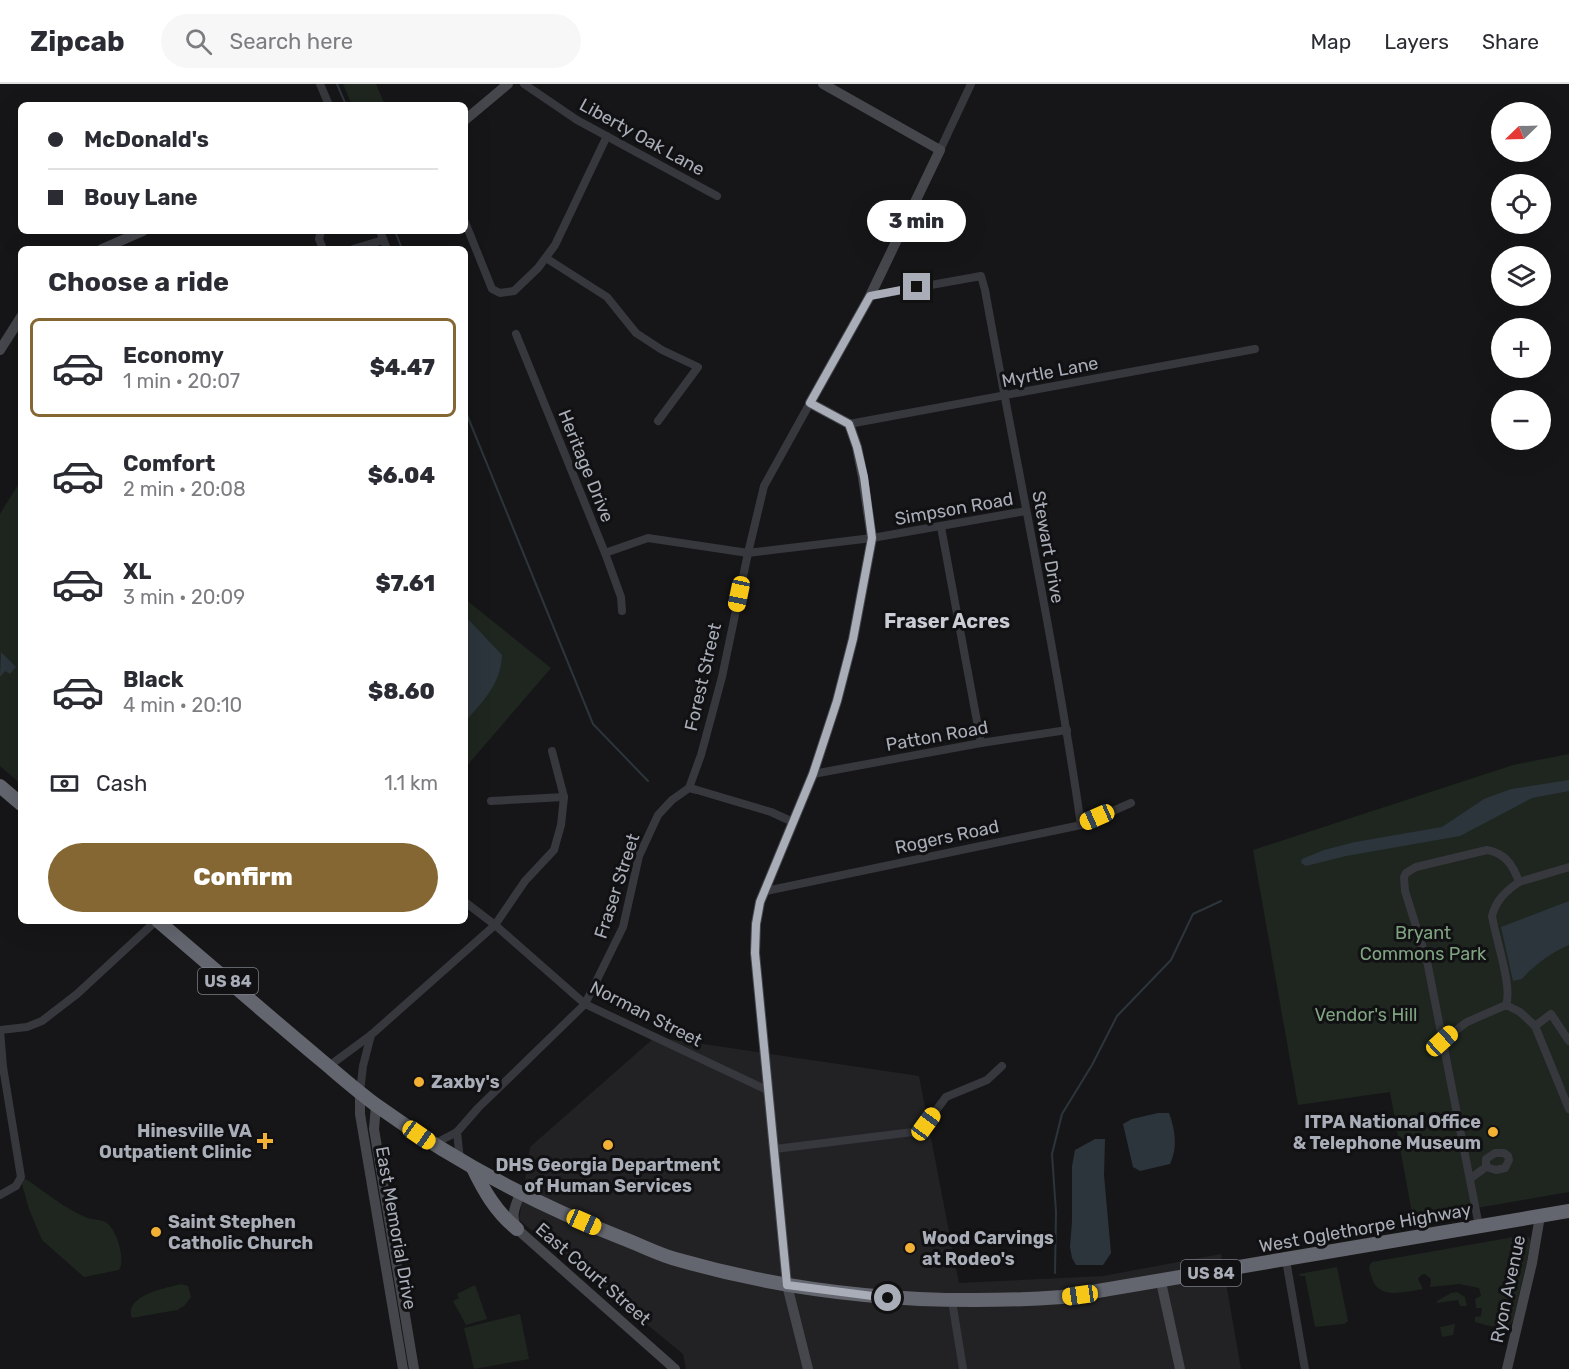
<!DOCTYPE html>
<html lang="en">
<head>
<meta charset="utf-8">
<style>
	:root { --surface:#fff; --page:#f7f7f7; --text:#2b2b33; --muted:#7c7c81; --line:#e1e1e2; --accent:#856733 }
	body { margin:0; font-family:Rubik,sans-serif; background:var(--page); color:var(--text); height:100vh; display:flex; flex-direction:column; font-size:22px; white-space:nowrap }
	* { box-sizing:border-box; margin:0 }
	p { font-size:20px; color:var(--muted) }
	.icon { flex:none; width:33px; height:33px; fill:none; stroke:currentColor; stroke-width:2; stroke-linecap:round; stroke-linejoin:round }
	.map { position:relative; flex:1; overflow:hidden }
	.panel { position:absolute; left:18px; top:162px; width:450px; height:678px; display:flex; flex-direction:column; background:var(--surface); border-radius:9px; box-shadow:0 6px 24px #0002 }
	.panel>* { flex:none }
	.guide { position:absolute; left:18px; top:18px; width:450px; height:132px; border-radius:9px; box-shadow:0 6px 24px #0002; display:grid; align-content:center; height:132px; padding:0 30px; background:var(--surface) }
	.needle { width:39px; rotate:247deg }
	.controls { position:absolute; left:1491px; top:18px; display:grid; gap:12px }
	.controls a { display:grid; place-items:center; width:60px; height:60px; border-radius:50%; background:var(--surface); box-shadow:0 6px 24px #0002; font-size:30px }
	.end { position:absolute; width:27px; height:27px; margin:-14px; border:8px solid #a8adb8; background:#111; box-shadow:0 0 0 3px #111 }
	.from { border-radius:50% }
	.bubble { position:absolute; height:42px; border-radius:21px; background:var(--surface); box-shadow:0 6px 24px #0002; font-size:20px; font-weight:800; line-height:42px; text-align:center }
	.car { position:absolute; width:18px; height:36px; margin:-18px -9px; border-radius:8px; box-shadow:0 0 4px 2px #0007; background:linear-gradient(#f5c518 24%,#345 0 40%,#f5c518 0 76%,#345 0 86%,#f5c518 0) }
	.guide b { display:flex; align-items:center; gap:21px; height:57px; font-size:22px }
	.guide b+b { border-top:2px solid var(--line) }
	.guide i { width:15px; height:15px; background:var(--text) }
	ul { padding:0; list-style:none }
	li { display:flex; align-items:center; gap:18px; height:99px; margin:0 12px 9px; padding:0 18px; border:3px solid transparent; border-radius:9px }
	li div { flex:1 }
	li b { display:block; font-size:22px }
	li em { font-style:normal; font-weight:800 }
	li.current { border-color:var(--accent) }
	li>.icon { width:54px; height:54px; stroke-width:1.5 }
	h2 { padding:0 30px; font-size:27px; line-height:72px }
	.pay { display:flex; align-items:center; gap:15px; height:66px; padding:0 30px; font-size:22px }
	.pay p { margin-inline-start:auto }
	.action { display:flex; gap:12px; margin-top:auto; padding:12px 30px }
	.action a { flex:1; height:69px; border-radius:36px; background:var(--accent); color:#fff; font-size:24px; font-weight:800; line-height:69px; text-align:center }
	header { display:flex; align-items:center; gap:36px; box-sizing:border-box; height:84px; padding:0 30px; background:var(--surface); border-bottom:2px solid var(--line) }
	header strong { font-size:28px }
	nav { display:flex; gap:33px; margin-inline-start:auto; font-size:21px }
	.search { width:420px; height:54px; background:var(--page); display:flex; align-items:center; gap:15px; box-sizing:border-box; padding:0 21px; border-radius:33px; color:var(--muted); font-size:22px }
	.map>svg:first-child { display:block }
	.built { fill:#222225 }
	.green { fill:#1e261f }
	.water { fill:#2c353c }
	.lines { fill:none; stroke-linecap:round; stroke-linejoin:round }
	.stream { stroke:#2c353c; stroke-width:2 }
	.street { stroke:#37383d; stroke-width:8 }
	.secondary { stroke:#45474d; stroke-width:10 }
	.highway { stroke:#63666e; stroke-width:14 }
	.route { stroke:#a8adb8; stroke-width:8 }
	.poi-dot { fill:#f2b134; stroke:#111113; stroke-width:2 }
	.labels { text-anchor:middle; dominant-baseline:central; stroke-width:6; stroke-linejoin:round; paint-order:stroke }
	.shield { fill:#111113; stroke:#7b7e86; stroke-width:1.5 }
	.shield-label { font-size:16px; font-weight:bold; fill:#a8adb8 }
	.street-label { font-size:18px; fill:#a8adb8; stroke:#111113 }
	.park-label { font-size:18px; fill:#7fa381; stroke:#111113 }
	.poi-label { font-size:18px; font-weight:bold; fill:#a8adb8; stroke:#111113; text-anchor:start }
	.neighbourhood-label { font-size:20px; font-weight:bold; fill:#c9ccd4; stroke:#111113 }
</style>
</head>
<body>
<header>
<strong>Zipcab</strong>
<div class="search"><svg class="icon" aria-label="search" viewBox="0 0 24 24"><circle cx="10" cy="10" r="6"/><path d="M15 15l6 6"/></svg>Search here</div>
<nav><a>Map</a><a>Layers</a><a>Share</a></nav>
</header>
<div class="map">
<svg width="1569" height="1285" viewBox="0 0 1569 1285">
	<rect width="100%" height="100%" fill="#161618"/>
	<path class="built" d="M655 953 919 992 959 1199 1103 1192 1221 1170 1241 1285H686L683 1270 519 1136 530 1063Z"/>
	<g class="green">
		<path d="M343 0H376L385 21H352Z"/>
		<path d="M21 396V700L0 682V430Z"/>
		<path d="M465 515 551 584 465 684Z"/>
		<path d="M1569 670V1108L1413 1135 1390 1008 1298 1021 1253 766 1513 681Z"/>
		<path d="M151 1063 153 1074 139 1076 137 1065Z"/>
		<path d="M26 1095C45 1108 64 1124 85 1133 92 1136 102 1135 107 1139 117 1147 126 1176 119 1186L84 1193 42 1156 29 1125 22 1100 23 1096Z"/>
		<path d="M1525 1151 1530 1154 1531 1159 1513 1237C1505 1248 1486 1241 1475 1238V1233L1481 1232 1482 1224H1476L1475 1215 1481 1212 1479 1204 1459 1200 1430 1203 1431 1195 1425 1190 1421 1191 1418 1195 1423 1205C1403 1208 1377 1217 1371 1191 1369 1185 1368 1183 1372 1178Z"/>
		<path d="M1337 1183 1348 1237 1344 1240 1315 1243 1305 1192H1300L1299 1190Z"/>
		<path d="M181 1200 188 1202 191 1213 184 1222 177 1226 132 1234C124 1211 166 1204 181 1200Z"/>
		<path d="M475 1201 487 1235 466 1241 453 1217 459 1214 457 1210Z"/>
		<path d="M1457 1208 1465 1213 1467 1222H1460L1458 1216 1437 1219V1217L1451 1209Z"/>
		<path d="M520 1230 529 1275 474 1285 464 1244Z"/>
		<path d="M1455 1240 1453 1251 1442 1253 1440 1243Z"/>
	</g>
	<g class="water">
		<path d="M465 532 502 571C501 600 483 617 465 638Z"/>
		<path d="M1 568 16 583 10 590 5 587 0 593Z"/>
		<path d="M1569 696V707L1532 714 1460 752 1346 772 1306 782 1301 779 1302 775 1324 766 1355 758 1442 743 1484 715 1511 705Z"/>
		<path d="M1569 817V861C1552 868 1534 881 1522 895L1513 897 1501 843Z"/>
		<path d="M1158 1029H1169C1175 1045 1178 1064 1170 1080L1140 1087 1133 1083 1123 1040 1132 1035Z"/>
		<path d="M1095 1055H1105L1104 1091 1111 1169 1103 1181H1076L1072 1174 1070 1163 1072 1137V1082L1075 1066Z"/>
	</g>
	<g class="lines">
		<g class="stream">
			<path d="M337 0 346 21"/>
			<path d="M395 147 402 165"/>
			<path d="M465 326 593 640 648 697"/>
			<path d="M1055 1189 1056 1128 1052 1070 1062 1030 1092 981 1117 932 1171 876 1193 830 1221 817"/>
		</g>
		<g class="street">
			<path d="M320 0 329 21"/>
			<path d="M524 0 577 36 717 112"/>
			<path d="M940 66 971 0"/>
			<path d="M465 138 492 205 500 209 514 207 538 184 555 161 607 52"/>
			<path d="M321 147 319 155 323 165"/>
			<path d="M380 147 387 165"/>
			<path d="M353 165 383 156"/>
			<path d="M546 174 607 213 636 249 662 266 698 283 658 337"/>
			<path d="M870 212 981 192 985 206C1017 384 1055 561 1081 741"/>
			<path d="M516 250 605 469 621 513 622 527"/>
			<path d="M849 340 1255 265"/>
			<path d="M941 443 981 659"/>
			<path d="M605 469 648 454 748 469 872 454 1026 427"/>
			<path d="M813 690 981 659 1067 646"/>
			<path d="M689 704 701 671 722 593 748 469 764 402 810 319"/>
			<path d="M491 717 564 713"/>
			<path d="M766 807 1081 741 1131 719"/>
			<path d="M465 818 495 841 585 920 769 1007"/>
			<path d="M1506 921C1513 903 1495 853 1492 832 1496 816 1506 807 1519 798"/>
			<path d="M1535 942 1569 1025"/>
			<path d="M0 946 27 943 42 937 77 910 156 837"/>
			<path d="M1442 957 1467 938 1506 921 1520 928 1535 942 1551 930 1569 957"/>
			<path d="M329 982 371 951 495 841 525 797 554 766 561 741 564 713 552 667"/>
			<path d="M360 1008 363 982 371 951"/>
			<path d="M457 1048 460 1076"/>
			<path d="M434 1060 457 1048 478 1024 585 920 623 843 639 772 651 746 658 731 672 716 689 704 697 706 771 728 793 738"/>
			<path d="M775 1065 913 1048 926 1040 946 1013 987 996 1002 982"/>
			<path d="M1471 1094 1486 1083 1496 1086 1505 1084 1509 1076 1508 1072 1504 1069H1495L1486 1075V1083"/>
			<path d="M0 1111 16 1102 21 1093 3 983 0 946"/>
			<path d="M1479 1142 1427 877 1405 807 1404 793 1406 789 1416 783 1487 766C1505 769 1513 781 1519 798L1569 783"/>
			<path d="M1286 1176 1305 1285"/>
			<path d="M952 1217 963 1285"/>
		</g>
		<g class="secondary">
			<path d="M465 36 508 0"/>
			<path d="M102 165 143 147"/>
			<path d="M0 266 21 233"/>
			<path d="M360 1009V1030L403 1285"/>
			<path d="M376 1021 374 1045 414 1285"/>
			<path d="M520 1110C515 1123 510 1132 517 1145L675 1285"/>
			<path d="M1161 1198 1180 1285"/>
			<path d="M808 1285 787 1201 755 869 756 840 760 818 813 690 837 617 853 555 872 454 863 393 857 363 849 340 810 319 870 212 940 66 823 0"/>
			<path d="M1507 1285 1532 1179 1540 1132"/>
		</g>
		<g class="highway">
			<path d="M0 702 21 720"/>
			<path d="M158 837C212 883 266 930 321 976 339 991 357 1007 376 1021 452 1076 535 1120 622 1154 641 1161 659 1171 679 1176 804 1212 933 1222 1062 1213L1569 1127"/>
			<path d="M473 1084C484 1107 496 1128 517 1145"/>
		</g>
	</g>
	<g class="lines">
		<path class="route" d="M888 1214 787 1201 755 869 756 840 760 818 813 690 837 617 853 555 872 454 864 393 857 363 849 340 810 319 870 212 917 203"/>
	</g>
	<g class="poi-dot">
		<circle cx="419" cy="998" r="6"/>
		<circle cx="1493" cy="1048" r="6"/>
		<path d="M262 1048h6v6h6v6h-6v6h-6v-6h-6v-6h6z"/>
		<circle cx="608" cy="1061" r="6"/>
		<circle cx="156" cy="1148" r="6"/>
		<circle cx="910" cy="1164" r="6"/>
	</g>
	<g class="labels">
		<g class="shield">
			<rect x="198" y="884" width="60" height="26" rx="4.5"/>
			<rect x="1181" y="1176" width="60" height="26" rx="4.5"/>
		</g>
		<g class="shield-label">
			<text x="228" y="897">US 84</text>
			<text x="1211" y="1189">US 84</text>
		</g>
		<g class="street-label">
			<text transform="translate(642 53) rotate(29)">Liberty Oak Lane</text>
			<text transform="translate(1050 288) rotate(-11)">Myrtle Lane</text>
			<text transform="translate(586 382) rotate(68)">Heritage Drive</text>
			<text transform="translate(954 425) rotate(-10)">Simpson Road</text>
			<text transform="translate(1048 463) rotate(80)">Stewart Drive</text>
			<text transform="translate(703 593) rotate(-77)">Forest Street</text>
			<text transform="translate(937 652) rotate(-10)">Patton Road</text>
			<text transform="translate(947 753) rotate(-12)">Rogers Road</text>
			<text transform="translate(617 802) rotate(-72)">Fraser Street</text>
			<text transform="translate(646 930) rotate(27)">Norman Street</text>
			<text transform="translate(396 1144) rotate(80)">East Memorial Drive</text>
			<text transform="translate(1365 1144) rotate(-10)">West Oglethorpe Highway</text>
			<text transform="translate(593 1190) rotate(41)">East Court Street</text>
			<text transform="translate(1508 1205) rotate(-78)">Ryon Avenue</text>
		</g>
		<g class="park-label">
			<text x="1423" y="849">Bryant<tspan x="1423" dy="21">Commons Park</tspan></text>
			<text x="1366" y="931">Vendor's Hill</text>
		</g>
		<g class="poi-label">
			<text x="431" y="998">Zaxby's</text>
			<text x="1481" y="1038" text-anchor="end">ITPA National Office<tspan x="1481" dy="21">&amp; Telephone Museum</tspan></text>
			<text x="252" y="1047" text-anchor="end">Hinesville VA<tspan x="252" dy="21">Outpatient Clinic</tspan></text>
			<text x="608" y="1081" text-anchor="middle">DHS Georgia Department<tspan x="608" dy="21">of Human Services</tspan></text>
			<text x="168" y="1138">Saint Stephen<tspan x="168" dy="21">Catholic Church</tspan></text>
			<text x="922" y="1154">Wood Carvings<tspan x="922" dy="21">at Rodeo's</tspan></text>
		</g>
		<g class="neighbourhood-label">
			<text x="947" y="537">Fraser Acres</text>
		</g>
	</g>
</svg>
<div class="controls">
<a><svg class="needle" viewBox="-14 -14 28 28"><path d="M0-13l5 13h-10z" fill="#e53935"/><path d="M0 13l5-13h-10z" fill="#7c7c81"/></svg></a>
<a><svg class="icon" aria-label="locate" viewBox="0 0 24 24"><circle cx="12" cy="12" r="6"/><path d="M12 2v4M12 18v4M2 12h4M18 12h4"/></svg></a>
<a><svg class="icon" aria-label="layers" viewBox="0 0 24 24"><path d="M12 4l9 5-9 5-9-5zM3 14l9 5 9-5"/></svg></a>
<a>+</a>
<a>−</a>
</div>
<i class="end from" style="left:888px;top:1214px"></i>
<i class="end" style="left:917px;top:203px"></i>
<div class="bubble" style="left:867px;top:116px;width:99px">3 min</div>
<i class="car" style="left:739px;top:510px;rotate:192deg"></i>
<i class="car" style="left:1097px;top:733px;rotate:246deg"></i>
<i class="car" style="left:1442px;top:957px;rotate:48deg"></i>
<i class="car" style="left:926px;top:1040px;rotate:36deg"></i>
<i class="car" style="left:419px;top:1051px;rotate:125deg"></i>
<i class="car" style="left:584px;top:1138px;rotate:114deg"></i>
<i class="car" style="left:1080px;top:1211px;rotate:262deg"></i>
<div class="guide">
<b><i class="from"></i>McDonald's</b>
<b><i></i>Bouy Lane</b>
</div>
<section class="panel">
<h2>Choose a ride</h2>
<ul>
<li class="current"><svg class="icon" aria-label="car" viewBox="0 0 24 24"><path d="M5 17H2v-5l4-1 3-4h7l3 4 3 1v5h-3M9 17h6M6 11h13"/><circle cx="7" cy="17" r="2"/><circle cx="17" cy="17" r="2"/></svg><div><b>Economy</b><p>1 min · 20:07</p></div><em>$4.47</em></li>
<li><svg class="icon" aria-label="car" viewBox="0 0 24 24"><path d="M5 17H2v-5l4-1 3-4h7l3 4 3 1v5h-3M9 17h6M6 11h13"/><circle cx="7" cy="17" r="2"/><circle cx="17" cy="17" r="2"/></svg><div><b>Comfort</b><p>2 min · 20:08</p></div><em>$6.04</em></li>
<li><svg class="icon" aria-label="car" viewBox="0 0 24 24"><path d="M5 17H2v-5l4-1 3-4h7l3 4 3 1v5h-3M9 17h6M6 11h13"/><circle cx="7" cy="17" r="2"/><circle cx="17" cy="17" r="2"/></svg><div><b>XL</b><p>3 min · 20:09</p></div><em>$7.61</em></li>
<li><svg class="icon" aria-label="car" viewBox="0 0 24 24"><path d="M5 17H2v-5l4-1 3-4h7l3 4 3 1v5h-3M9 17h6M6 11h13"/><circle cx="7" cy="17" r="2"/><circle cx="17" cy="17" r="2"/></svg><div><b>Black</b><p>4 min · 20:10</p></div><em>$8.60</em></li>
</ul>
<div class="pay"><svg class="icon" aria-label="cash" viewBox="0 0 24 24"><path d="M3 7h18v10H3z"/><circle cx="12" cy="12" r="2"/></svg>Cash<p>1.1 km</p></div>
<div class="action"><a>Confirm</a></div>
</section>
</div>
</body>
</html>
